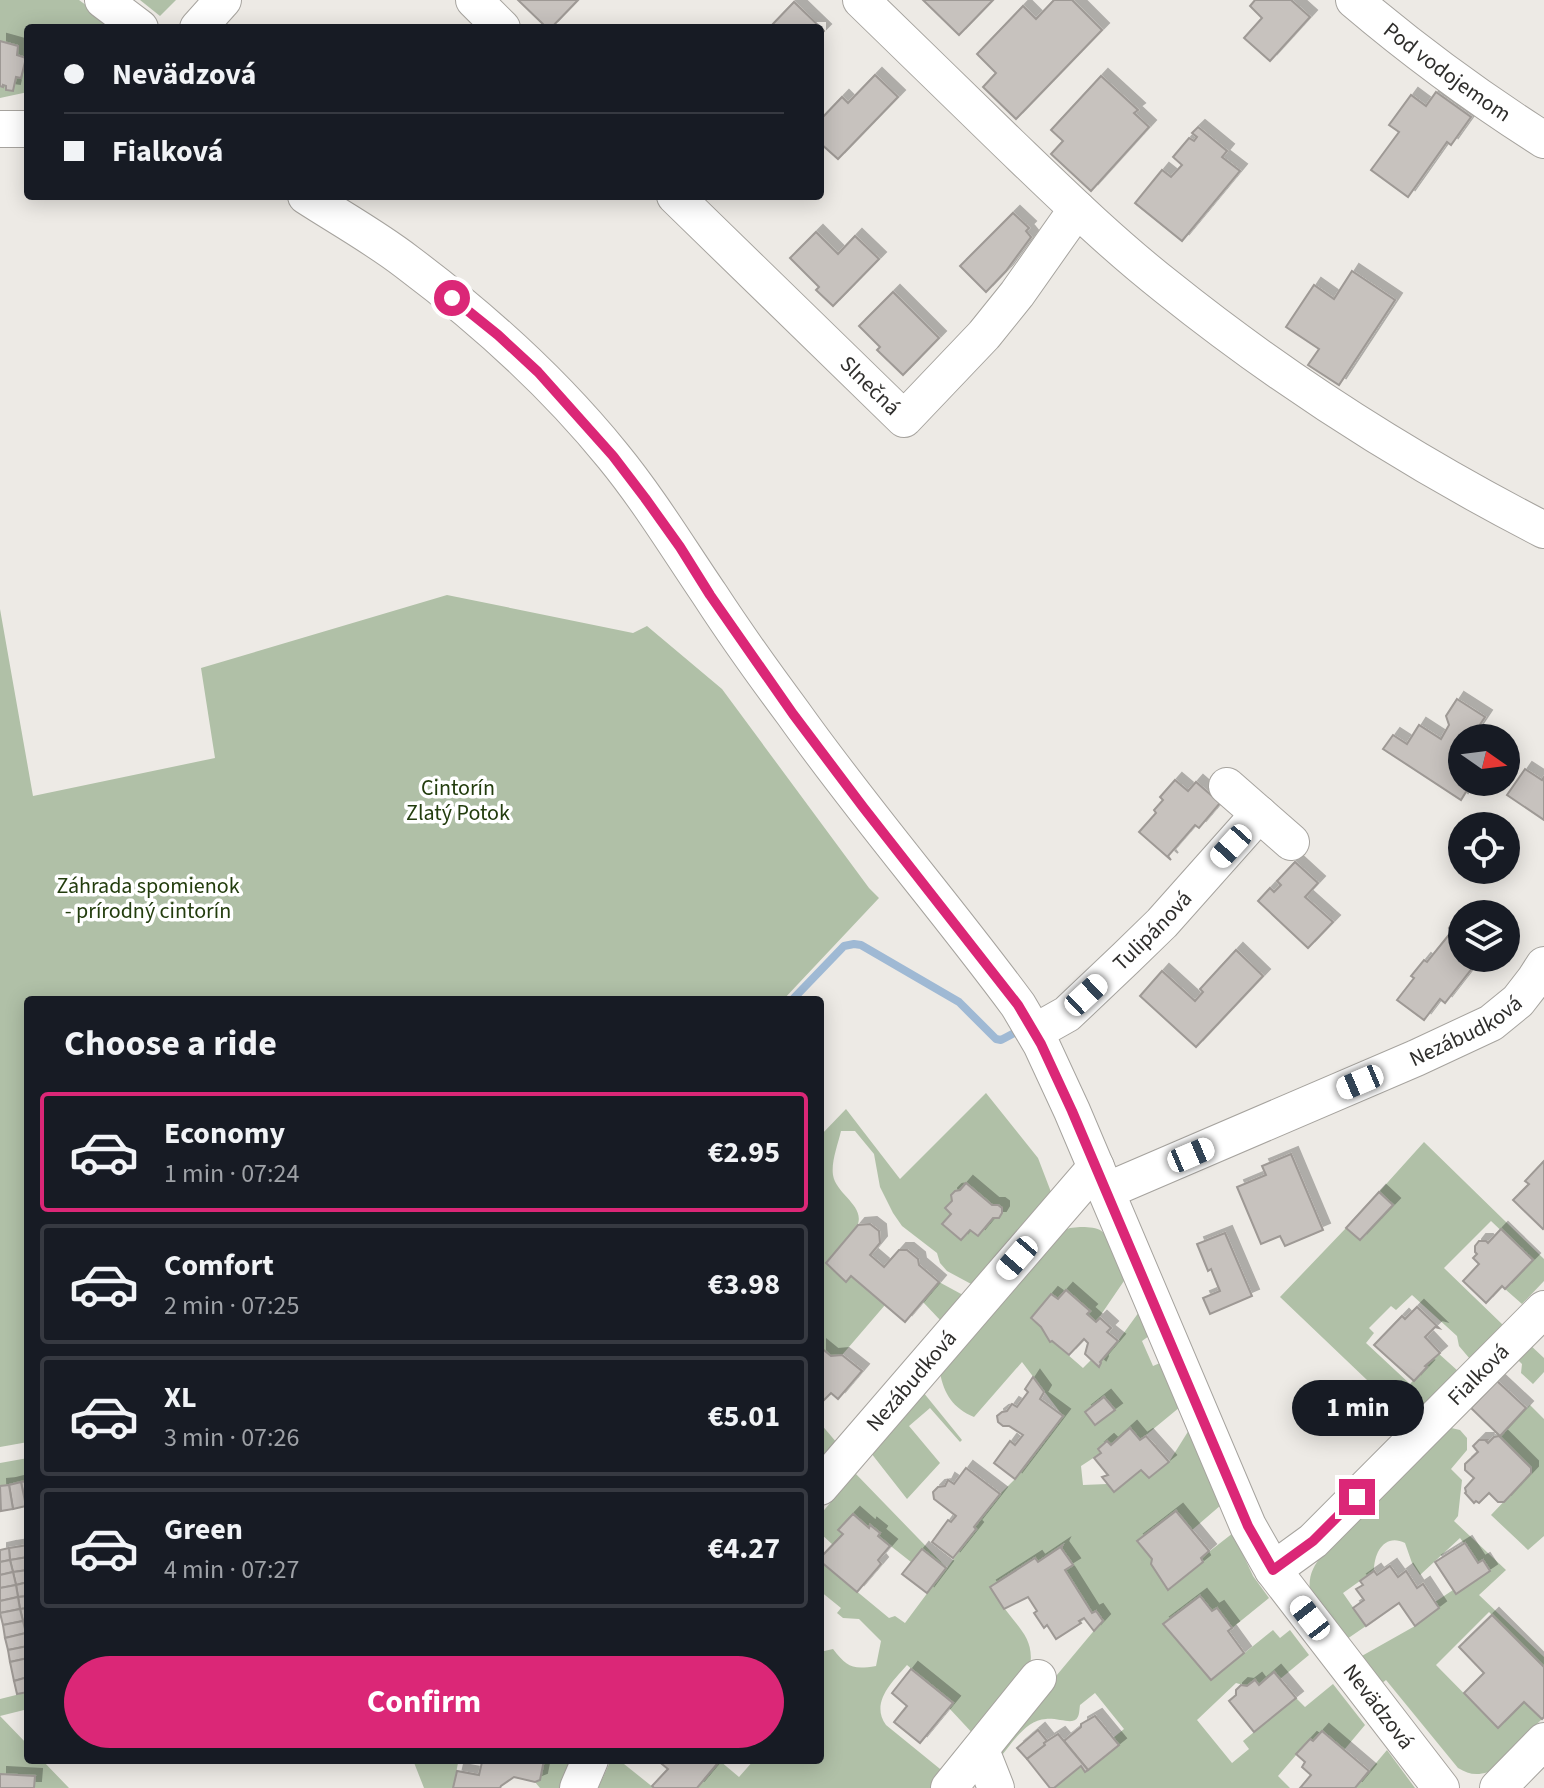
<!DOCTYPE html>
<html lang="en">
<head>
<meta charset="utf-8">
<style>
	:root { --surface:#171b24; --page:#20242c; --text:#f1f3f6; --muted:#9ea1a6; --line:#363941; --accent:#db2777 }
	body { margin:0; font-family:"Source Sans 3",sans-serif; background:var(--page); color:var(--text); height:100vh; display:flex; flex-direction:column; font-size:30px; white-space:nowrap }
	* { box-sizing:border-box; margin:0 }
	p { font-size:26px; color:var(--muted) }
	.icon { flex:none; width:44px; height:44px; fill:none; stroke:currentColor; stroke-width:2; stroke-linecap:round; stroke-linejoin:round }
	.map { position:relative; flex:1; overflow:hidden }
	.details { position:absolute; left:24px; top:996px; width:800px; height:768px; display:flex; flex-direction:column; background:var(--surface); border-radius:8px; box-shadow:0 4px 20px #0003 }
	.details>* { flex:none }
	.hud { position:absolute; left:24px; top:24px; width:800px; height:176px; border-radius:8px; box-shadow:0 4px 20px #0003; display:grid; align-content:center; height:176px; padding:0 40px; background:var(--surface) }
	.needle { width:52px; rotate:104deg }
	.tools { position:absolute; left:1448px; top:724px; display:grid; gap:16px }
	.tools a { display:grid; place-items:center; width:72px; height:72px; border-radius:50%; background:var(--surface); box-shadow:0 4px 20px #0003; font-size:40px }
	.end { position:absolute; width:36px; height:36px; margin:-18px; border:10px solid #db2777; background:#fff; box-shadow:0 0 0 4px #fff }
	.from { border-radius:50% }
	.bubble { position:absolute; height:56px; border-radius:28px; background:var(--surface); box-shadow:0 4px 20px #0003; font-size:26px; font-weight:700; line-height:56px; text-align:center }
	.car { position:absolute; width:24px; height:48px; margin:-24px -12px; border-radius:10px; box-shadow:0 0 6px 2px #0007; background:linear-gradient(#fff 24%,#345 0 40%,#fff 0 76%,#345 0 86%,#fff 0) }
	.hud b { display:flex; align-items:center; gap:28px; height:76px; font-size:30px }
	.hud b+b { border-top:2px solid var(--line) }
	.hud i { width:20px; height:20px; background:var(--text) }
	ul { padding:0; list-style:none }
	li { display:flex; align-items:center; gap:24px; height:120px; margin:0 16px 12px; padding:0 24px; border:4px solid var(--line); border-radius:8px }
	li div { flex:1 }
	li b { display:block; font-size:30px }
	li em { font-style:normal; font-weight:700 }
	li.active { border-color:var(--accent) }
	li>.icon { width:72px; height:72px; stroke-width:1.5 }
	h2 { padding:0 40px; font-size:36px; line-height:96px }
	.cta { display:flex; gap:16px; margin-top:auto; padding:16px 40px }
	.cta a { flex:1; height:92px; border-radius:48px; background:var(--accent); color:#fff; font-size:32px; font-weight:700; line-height:92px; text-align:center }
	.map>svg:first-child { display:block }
	.green { fill:#b0c0a7 }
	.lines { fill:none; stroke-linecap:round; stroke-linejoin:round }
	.stream { stroke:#9fb9d4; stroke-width:8 }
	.building { fill:#c7c2be; stroke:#9e9995; stroke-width:2; filter:url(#shadow) }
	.minor-casing { stroke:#a6a39e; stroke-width:38 }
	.minor { stroke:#fff; stroke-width:36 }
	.route { stroke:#db2777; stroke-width:10 }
	.labels { text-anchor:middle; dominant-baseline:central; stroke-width:7; stroke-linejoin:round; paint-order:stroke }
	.street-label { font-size:22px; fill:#2f2e2c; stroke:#fff }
	.park-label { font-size:22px; fill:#233d0e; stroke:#fff }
</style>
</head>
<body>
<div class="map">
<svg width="1544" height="1788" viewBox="0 0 1544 1788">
	<defs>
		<filter id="shadow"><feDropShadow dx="7" dy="-7" stdDeviation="0" flood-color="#0004"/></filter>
	</defs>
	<rect width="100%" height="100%" fill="#edeae5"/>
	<g class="green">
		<path d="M0 0H79L117 28H28V92L0 98Z"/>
		<path d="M140 0H176L160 16Z"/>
		<path d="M447 595 633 633 647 626 722 689 869 888 879 898 783 1000H28V1442L0 1447V609L33 796 215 758 201 668Z"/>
		<path d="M986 1093 1038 1158 1051 1192 973 1285 947 1271 940 1263 937 1253 902 1226 893 1213 880 1187 874 1154 855 1131H841C838 1144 831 1162 833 1175 836 1194 864 1205 858 1224 856 1232 833 1255 826 1263L846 1281 851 1276 885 1305 842 1355 831 1356 820 1347V1136L846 1109 900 1179Z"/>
		<path d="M1424 1142 1544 1259V1281L1522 1304 1505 1289 1532 1260 1491 1221 1444 1268 1503 1325 1470 1359 1459 1346 1457 1336 1412 1295 1396 1310 1391 1306 1369 1328 1374 1333 1366 1343 1410 1384 1438 1353 1458 1371 1410 1421 1280 1297 1346 1228 1361 1240 1393 1205 1379 1192Z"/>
		<path d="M1080 1227C1086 1227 1094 1227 1100 1230 1111 1236 1121 1266 1126 1278L1096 1322 1087 1314 1090 1311 1066 1290 1058 1299 1051 1294 1031 1319 1041 1327 1050 1342 1052 1341 1083 1368 1091 1360 1099 1367 1101 1363 1100 1362 1118 1341 1139 1312 1149 1336 1142 1341 1153 1366 1160 1363 1180 1407 1140 1440 1130 1429 1111 1445 1107 1441 1098 1449 1101 1453 1081 1466 1083 1485 1107 1484 1114 1492 1141 1470 1149 1478 1169 1462 1189 1430 1221 1505 1192 1530 1175 1511 1137 1542 1152 1559 1151 1564 1169 1590 1203 1562 1201 1558 1233 1533 1253 1576 1269 1598 1232 1628 1217 1608 1212 1611 1200 1596 1163 1624 1211 1680 1273 1630 1280 1638 1290 1630 1309 1655 1280 1679 1274 1672 1259 1685 1255 1680 1247 1686 1236 1683 1197 1720 1232 1763 1249 1749 1243 1741 1296 1698 1305 1707 1333 1684 1365 1725 1344 1750 1310 1739 1278 1776 1290 1788H1054L1081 1766 1085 1772 1118 1745 1113 1738 1124 1729 1095 1693 1080 1705C1079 1711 1080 1720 1072 1721 1067 1722 1054 1718 1046 1719 1025 1720 1011 1745 998 1760L1006 1736 1102 1621 1096 1611 1092 1613 1065 1570 1061 1546 1038 1562 1035 1558 990 1587C995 1594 999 1602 1005 1609 1022 1632 1036 1641 1029 1672L976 1737 949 1708 952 1703 907 1665C892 1682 870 1703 886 1725L945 1773 944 1788H697L720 1761 739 1777 754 1760H820V1652L833 1649C847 1667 852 1670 876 1666L881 1641 859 1619 843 1618 837 1613 841 1608 820 1591V1561L889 1618 895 1616 905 1623 946 1568 922 1549 911 1562 878 1536 879 1533 871 1526 869 1528 853 1514 839 1530 843 1534 833 1545 820 1533V1515L855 1473 947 1568 976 1529 974 1527 1000 1494 1015 1479 1063 1416 1022 1362 974 1417C953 1408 944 1394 940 1373L1062 1231 1070 1228Z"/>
		<path d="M939 1282 963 1295 941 1321 923 1302Z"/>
		<path d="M1528 1343 1544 1358V1372L1533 1384 1521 1373 1522 1364 1515 1357Z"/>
		<path d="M923 1392 962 1440 960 1442 930 1408 909 1426 940 1463 907 1499 871 1453Z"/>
		<path d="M1530 1405 1544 1419V1536L1528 1550 1491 1515 1513 1492 1499 1436Z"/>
		<path d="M820 1423 837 1443 820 1463Z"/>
		<path d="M1447 1427 1460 1430 1467 1438V1450L1451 1469 1462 1480 1458 1516 1454 1521 1506 1570 1479 1595 1544 1657V1667L1489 1612 1436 1665 1498 1728 1524 1702 1542 1719 1488 1772C1476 1776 1468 1774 1458 1768L1386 1680 1381 1684 1360 1657 1415 1626 1439 1608 1435 1602 1453 1590 1457 1593 1490 1571 1478 1563 1460 1538 1420 1575 1412 1563 1405 1543C1385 1533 1374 1552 1374 1571L1343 1593 1366 1626 1347 1639 1310 1592C1308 1576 1313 1566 1323 1554Z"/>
		<path d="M28 1458V1481L0 1486V1463Z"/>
		<path d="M28 1692V1709L0 1716 28 1745V1760H42L69 1788H34V1776L0 1774V1699Z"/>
		<path d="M1387 1750 1415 1788H1355Z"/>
		<path d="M413 1760H462L458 1763 453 1788H424Z"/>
		<path d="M544 1760H574L561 1788H540L535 1782 540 1780Z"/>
		<path d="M611 1760H619L654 1788H598Z"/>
	</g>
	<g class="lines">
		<path class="stream" d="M792 1000 844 946 854 944 861 945 959 1002 996 1039 1001 1040 1018 1031"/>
	</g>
	<g class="building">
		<path d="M518 0H578L551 28H547Z"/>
		<path d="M923 0H993L959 35Z"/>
		<path d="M1054 0H1072L1102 30 1016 119 983 87 996 73 977 54 1023 6 1036 19Z"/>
		<path d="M1255 0H1291L1310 17 1270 61 1244 38 1262 18 1250 6Z"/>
		<path d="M794 2 824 31 820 35V28H769Z"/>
		<path d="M0 41 18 46 17 55 26 58 21 78 16 77 13 91 6 90V86L3 85V87L0 86Z"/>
		<path d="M875 75 898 97 838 159 820 143V120L842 97 848 103Z"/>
		<path d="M1101 76 1138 110 1134 113 1149 127 1091 191 1051 154 1063 141 1051 130Z"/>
		<path d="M1436 92 1471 117 1451 145 1447 142 1408 197 1371 170 1399 132 1389 125 1411 95 1426 106Z"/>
		<path d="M1198 127 1227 151 1222 157 1240 171 1182 241 1135 203 1162 170 1171 177 1182 165 1173 157 1189 138 1194 141 1197 137 1192 133Z"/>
		<path d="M1013 213 1029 228 1026 231 1031 237 1006 271 986 292 960 266Z"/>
		<path d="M816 232 838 254 855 236 879 259 833 306 816 290 819 287 790 258Z"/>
		<path d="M1352 271 1395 300 1339 385 1308 365 1319 349 1286 327 1314 285 1334 299Z"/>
		<path d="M893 292 939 338 903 375 877 350 880 347 859 326Z"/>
		<path d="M1457 699 1485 717 1471 738H1462V752L1458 759 1462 761V782H1472L1461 800 1383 749 1393 735 1407 744 1419 725 1441 739 1449 725 1446 716Z"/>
		<path d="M1525 769 1542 780 1544 777V820L1507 795Z"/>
		<path d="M1175 780 1188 791 1196 782 1220 803 1199 828 1195 825 1168 856 1171 860 1139 832 1156 813 1154 810 1163 800 1160 797Z"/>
		<path d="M1295 862 1318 883 1305 897 1333 922 1308 948 1258 901 1270 888 1274 892 1281 885 1277 881Z"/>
		<path d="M1461 912 1464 914H1462V958H1480L1445 1003 1440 999 1424 1020 1397 1000 1414 978 1411 976 1424 960 1427 962 1452 931 1449 928Z"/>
		<path d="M1236 950 1263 976 1196 1047 1140 996 1162 971 1195 1001 1203 992 1200 989Z"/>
		<path d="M1291 1154 1323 1230 1285 1246 1280 1236 1261 1244 1237 1187 1266 1175 1262 1166Z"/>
		<path d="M1544 1161V1228L1543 1229 1513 1200 1529 1184 1525 1181Z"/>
		<path d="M966 1183 992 1205H998L1002 1208V1213L999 1218H993L978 1236 970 1230 961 1240 942 1224 951 1214 945 1208 952 1201 951 1195 955 1191 960 1190Z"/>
		<path d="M1379 1192 1393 1205 1360 1240 1346 1228Z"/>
		<path d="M870 1224 879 1231 880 1243 870 1255 884 1267 899 1250H907L918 1259 919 1265 939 1282 905 1322 851 1276 846 1282 826 1263 858 1225Z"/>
		<path d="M1501 1229 1533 1260 1505 1289 1502 1286 1486 1303 1463 1281 1479 1264 1473 1258 1477 1254 1475 1252V1246L1479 1241H1486L1488 1243Z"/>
		<path d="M1225 1233 1252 1296 1210 1314 1203 1298 1220 1291 1211 1269 1208 1271 1197 1244Z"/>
		<path d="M1066 1290 1090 1311 1087 1314 1096 1322 1100 1318 1111 1328 1107 1332 1118 1341 1100 1362 1101 1363 1099 1367 1085 1354 1088 1343 1084 1339 1069 1355 1052 1341 1050 1342 1041 1327 1031 1318 1051 1294 1058 1299Z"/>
		<path d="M1417 1307 1439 1328 1435 1327 1425 1337 1440 1353 1425 1366 1427 1367 1414 1381 1374 1345 1402 1316 1405 1319Z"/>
		<path d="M820 1347 831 1356 842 1355 862 1371 838 1399 831 1393 823 1401 820 1398Z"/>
		<path d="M1033 1377 1044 1392 1040 1399 1063 1416 1015 1479 994 1463 1010 1441 1015 1445 1023 1435 1009 1426H1003L998 1422 997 1416 1002 1412 1007 1411 1012 1404 1017 1407 1028 1392 1025 1389Z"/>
		<path d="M1497 1381 1526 1408 1500 1436 1471 1408Z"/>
		<path d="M1104 1397 1115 1410 1095 1425 1085 1412Z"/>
		<path d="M1130 1428 1140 1440 1146 1436 1169 1462 1149 1478 1141 1470 1114 1492 1102 1477 1108 1475 1094 1458 1101 1453 1098 1449 1107 1441 1111 1445Z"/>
		<path d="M1499 1436 1531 1468V1473L1504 1502H1498L1489 1493 1479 1503 1476 1501 1474 1503 1465 1493 1466 1492 1465 1488 1474 1478 1465 1470V1464L1478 1452 1473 1446 1479 1440H1487L1486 1441 1488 1443 1494 1437Z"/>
		<path d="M966 1468 1000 1494 974 1527 976 1529 953 1558 932 1542 948 1520 951 1522 956 1516 934 1499 933 1492 938 1487 945 1486 948 1480 954 1484Z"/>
		<path d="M28 1481V1506H26L21 1482Z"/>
		<path d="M21 1482 26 1506 13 1509 9 1485Z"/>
		<path d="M9 1485 13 1509 1 1511 0 1486Z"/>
		<path d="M1176 1511 1209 1551 1201 1558 1203 1562 1168 1590 1151 1564 1152 1559 1137 1541Z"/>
		<path d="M853 1514 869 1528 870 1525 880 1533 878 1536 890 1546 878 1560 881 1564 857 1592 820 1561V1558L843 1534 838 1530Z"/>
		<path d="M1465 1543 1478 1563 1483 1560 1490 1571 1456 1594 1435 1562Z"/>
		<path d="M28 1545V1557L10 1560 9 1548Z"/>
		<path d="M1062 1546 1061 1548 1073 1565 1065 1570 1092 1613 1096 1611 1103 1621 1094 1631 1084 1618 1079 1621 1081 1623 1056 1639 1047 1625 1044 1628 1034 1613 1037 1611 1028 1597 1004 1609 990 1587 1035 1558 1038 1562Z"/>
		<path d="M9 1548 10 1560 0 1562V1550Z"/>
		<path d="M922 1549 946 1568 927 1593 902 1574Z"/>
		<path d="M28 1557V1570L13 1572 10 1560Z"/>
		<path d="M10 1560 13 1572 0 1575V1562Z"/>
		<path d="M1390 1566 1398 1577 1406 1571 1417 1588 1423 1584 1439 1608 1415 1626 1399 1603 1366 1626 1353 1608 1364 1600 1356 1589 1363 1585 1360 1581 1374 1571 1377 1575Z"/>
		<path d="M28 1570V1582L16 1585 13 1572Z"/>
		<path d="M13 1572 16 1585 0 1588V1575Z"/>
		<path d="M28 1582V1596L18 1597 16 1585Z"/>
		<path d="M16 1585 18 1597 0 1601V1588Z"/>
		<path d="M28 1596V1608L20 1609 18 1597Z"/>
		<path d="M1200 1596 1212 1611 1217 1608 1232 1628 1228 1631 1244 1653 1211 1680 1163 1624Z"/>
		<path d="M18 1597 20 1609 0 1613V1601Z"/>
		<path d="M28 1608V1620L23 1621 20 1609Z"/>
		<path d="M20 1609 23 1621 3 1625 0 1613Z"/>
		<path d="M1492 1615 1544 1667V1717L1542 1719 1524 1702 1498 1728 1464 1693 1484 1673 1459 1647Z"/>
		<path d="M23 1621 26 1633 5 1638 3 1625Z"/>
		<path d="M26 1633 28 1646 8 1650 5 1638Z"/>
		<path d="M28 1646V1658L10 1662 8 1650Z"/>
		<path d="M28 1658V1677L14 1681 10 1662Z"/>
		<path d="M911 1669 953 1703 920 1743 894 1722 907 1706 892 1693Z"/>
		<path d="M1274 1672 1296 1698 1254 1732 1229 1701 1236 1695V1690L1241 1685 1247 1686 1255 1680 1259 1685Z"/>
		<path d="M28 1677V1692L17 1694 14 1681Z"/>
		<path d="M1095 1716 1119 1745 1088 1770 1064 1741 1081 1727V1724Z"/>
		<path d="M1038 1730 1047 1741 1044 1743 1045 1745 1027 1759 1017 1748Z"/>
		<path d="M1322 1731 1369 1771 1355 1788H1300L1311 1775 1302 1767 1305 1762 1296 1754 1310 1739 1313 1741Z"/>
		<path d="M1058 1734 1088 1770 1085 1772 1081 1766 1054 1788H1050L1027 1759 1045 1745 1044 1743Z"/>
		<path d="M485 1760H544L540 1780 535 1782 514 1777 501 1786 500 1788H453L457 1771 479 1775 482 1762Z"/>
		<path d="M657 1760H711L717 1764 697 1788H654L652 1786 668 1769Z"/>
		<path d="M0 1774 35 1776 34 1788H0Z"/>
	</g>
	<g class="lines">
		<defs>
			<g id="minor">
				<path d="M103 0 140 28"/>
				<path d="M474 0 502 28"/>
				<path d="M861 0C910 48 960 96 1009 144 1060 193 1111 243 1167 287 1284 381 1410 461 1544 530"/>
				<path id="s1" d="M1354 0C1414 51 1478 98 1544 140"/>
				<path d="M198 28 223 0"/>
				<path d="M0 129H28"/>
				<path id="s2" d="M306 196C340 218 376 238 407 262 483 319 553 382 613 456 649 500 678 548 710 595 736 635 764 674 793 713 864 813 945 906 1018 1005L1041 1044 1072 1111 1248 1526 1273 1570 1441 1788"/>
				<path id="s3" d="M675 196 904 419 984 335 1017 294 1077 209"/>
				<path d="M1227 786 1291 842"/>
				<path id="s4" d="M1035 1032 1067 1014 1126 958 1162 923 1259 814"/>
				<path id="s5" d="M1106 1191 1416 1058 1491 1023 1518 1001 1535 979 1544 965"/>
				<path id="s6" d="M820 1487 1096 1167"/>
				<path id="s7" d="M1273 1570 1313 1541 1544 1309"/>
				<path d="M981 1750 996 1788"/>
				<path d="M578 1788 590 1760"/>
				<path d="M949 1788 1038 1678"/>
				<path d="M1498 1788 1544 1741"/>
			</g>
		</defs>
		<use href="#minor" class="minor-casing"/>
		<use href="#minor" class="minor"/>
	</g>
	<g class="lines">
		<path class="route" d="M452 298 498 335 538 372 613 456 645 498 680 547 710 595 793 714 863 807 1018 1005 1041 1044 1072 1111 1248 1526 1273 1570 1313 1541 1357 1497"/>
	</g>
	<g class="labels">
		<g class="street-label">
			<text stroke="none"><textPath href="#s1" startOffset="118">Pod vodojemom</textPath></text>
			<text stroke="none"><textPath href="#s3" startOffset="272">Slnečná</textPath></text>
			<text stroke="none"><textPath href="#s4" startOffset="156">Tulipánová</textPath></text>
			<text stroke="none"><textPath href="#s5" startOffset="394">Nezábudková</textPath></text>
			<text stroke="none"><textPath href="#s7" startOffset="284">Fialková</textPath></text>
			<text stroke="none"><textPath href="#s6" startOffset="140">Nezábudková</textPath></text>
			<text stroke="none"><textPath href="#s2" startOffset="1880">Nevädzová</textPath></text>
		</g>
		<g class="park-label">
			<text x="458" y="788">Cintorín<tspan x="458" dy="25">Zlatý Potok</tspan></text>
			<text x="148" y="886">Záhrada spomienok<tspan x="148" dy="25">- prírodný cintorín</tspan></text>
		</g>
	</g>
</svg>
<div class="tools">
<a><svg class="needle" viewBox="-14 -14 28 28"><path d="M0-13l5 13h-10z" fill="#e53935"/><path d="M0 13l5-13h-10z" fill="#9ea1a6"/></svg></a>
<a><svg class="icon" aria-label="locate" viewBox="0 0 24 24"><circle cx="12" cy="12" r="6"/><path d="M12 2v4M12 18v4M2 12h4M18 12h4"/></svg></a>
<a><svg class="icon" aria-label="layers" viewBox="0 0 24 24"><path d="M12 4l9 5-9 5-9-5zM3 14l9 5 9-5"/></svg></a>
</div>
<i class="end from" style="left:452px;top:298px"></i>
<i class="end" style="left:1357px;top:1497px"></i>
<div class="bubble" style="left:1292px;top:1380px;width:132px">1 min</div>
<i class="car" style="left:1231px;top:846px;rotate:222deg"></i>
<i class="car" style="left:1086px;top:995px;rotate:47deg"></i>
<i class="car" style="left:1360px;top:1082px;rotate:247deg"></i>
<i class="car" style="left:1191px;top:1155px;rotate:67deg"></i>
<i class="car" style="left:1017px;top:1258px;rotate:221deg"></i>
<i class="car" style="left:1310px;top:1618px;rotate:322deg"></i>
<div class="hud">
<b><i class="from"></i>Nevädzová</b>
<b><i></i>Fialková</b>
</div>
<section class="details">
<h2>Choose a ride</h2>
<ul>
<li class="active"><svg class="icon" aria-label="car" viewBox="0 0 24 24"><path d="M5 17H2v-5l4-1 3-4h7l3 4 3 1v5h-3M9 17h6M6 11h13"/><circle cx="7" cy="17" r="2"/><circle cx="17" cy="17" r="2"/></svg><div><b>Economy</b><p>1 min · 07:24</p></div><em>€2.95</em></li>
<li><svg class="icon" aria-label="car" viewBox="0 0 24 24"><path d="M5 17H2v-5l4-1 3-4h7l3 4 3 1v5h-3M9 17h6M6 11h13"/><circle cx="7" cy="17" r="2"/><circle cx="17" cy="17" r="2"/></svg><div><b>Comfort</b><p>2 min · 07:25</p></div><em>€3.98</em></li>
<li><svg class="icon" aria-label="car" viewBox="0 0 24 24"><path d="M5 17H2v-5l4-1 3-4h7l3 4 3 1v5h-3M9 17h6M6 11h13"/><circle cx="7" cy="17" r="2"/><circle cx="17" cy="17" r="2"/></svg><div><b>XL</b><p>3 min · 07:26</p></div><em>€5.01</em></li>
<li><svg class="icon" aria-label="car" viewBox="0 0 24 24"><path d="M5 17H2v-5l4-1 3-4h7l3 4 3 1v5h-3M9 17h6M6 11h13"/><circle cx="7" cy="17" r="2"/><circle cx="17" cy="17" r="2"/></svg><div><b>Green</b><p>4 min · 07:27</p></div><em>€4.27</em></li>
</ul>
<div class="cta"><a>Confirm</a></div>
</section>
</div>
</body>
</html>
